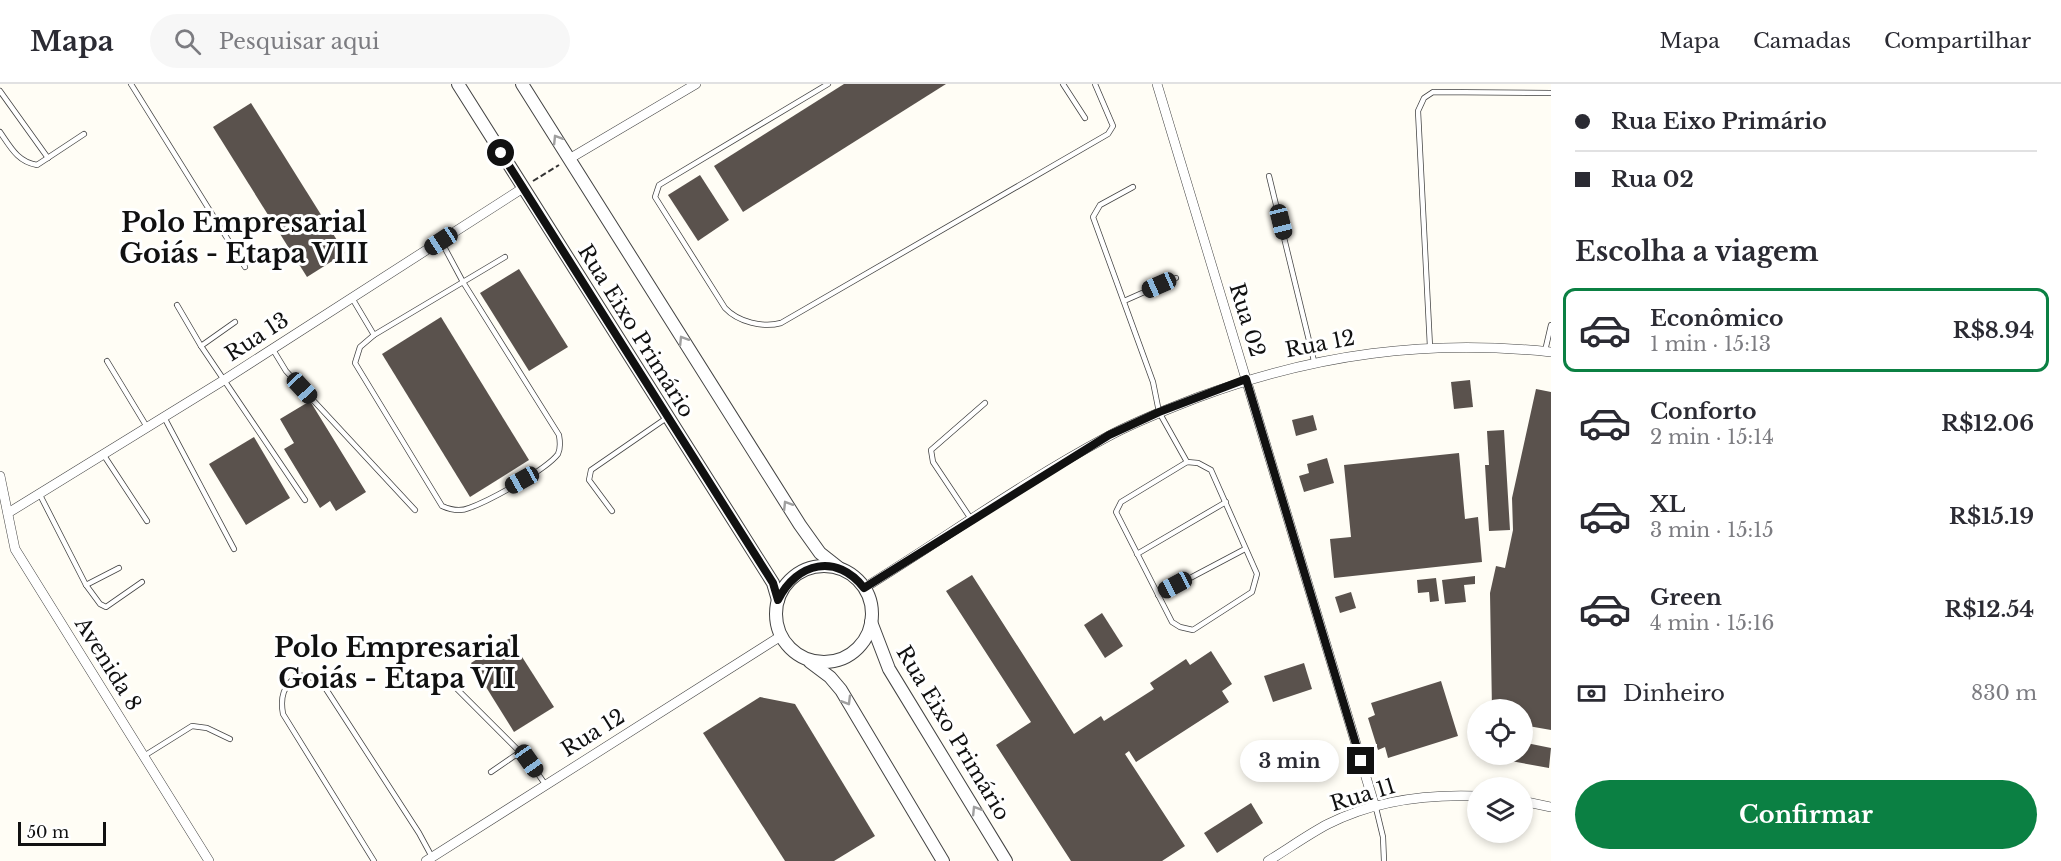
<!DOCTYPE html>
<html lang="pt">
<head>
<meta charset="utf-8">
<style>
	:root { --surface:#fff; --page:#f7f7f7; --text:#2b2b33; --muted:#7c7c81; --line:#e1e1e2; --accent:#0b8043 }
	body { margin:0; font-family:"Libre Baskerville",serif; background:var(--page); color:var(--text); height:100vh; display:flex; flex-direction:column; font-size:22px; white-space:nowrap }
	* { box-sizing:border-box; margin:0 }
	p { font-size:20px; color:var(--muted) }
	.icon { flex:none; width:33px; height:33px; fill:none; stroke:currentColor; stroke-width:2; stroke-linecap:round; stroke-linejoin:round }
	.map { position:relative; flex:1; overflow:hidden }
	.details { display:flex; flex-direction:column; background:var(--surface); width:510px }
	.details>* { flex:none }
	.hud { display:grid; align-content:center; height:132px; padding:0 24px; background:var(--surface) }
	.fabs { position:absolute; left:1467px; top:615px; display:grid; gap:12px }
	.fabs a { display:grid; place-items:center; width:66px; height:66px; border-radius:50%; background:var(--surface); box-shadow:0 3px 9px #0003; font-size:30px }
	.scale { position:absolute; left:18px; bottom:15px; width:88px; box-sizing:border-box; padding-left:6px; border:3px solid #111; border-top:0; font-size:16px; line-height:21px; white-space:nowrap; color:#111; -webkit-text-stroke:4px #fff; paint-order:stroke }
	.end { position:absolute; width:27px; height:27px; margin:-14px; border:8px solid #111; background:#fff; box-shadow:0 0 0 3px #fff }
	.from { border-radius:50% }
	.bubble { position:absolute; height:42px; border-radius:21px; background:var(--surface); box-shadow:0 3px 9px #0003; font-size:20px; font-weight:700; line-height:42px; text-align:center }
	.car { position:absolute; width:18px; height:36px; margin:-18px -9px; border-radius:8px; box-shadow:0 0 4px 2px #0007; background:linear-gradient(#222 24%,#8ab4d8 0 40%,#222 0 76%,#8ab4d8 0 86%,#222 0) }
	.hud b { display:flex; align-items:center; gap:21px; height:57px; font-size:22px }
	.hud b+b { border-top:2px solid var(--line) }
	.hud i { width:15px; height:15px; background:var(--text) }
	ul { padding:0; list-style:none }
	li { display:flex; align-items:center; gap:18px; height:84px; margin:0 12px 9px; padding:0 12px; border:3px solid transparent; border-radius:12px }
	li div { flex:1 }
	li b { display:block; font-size:22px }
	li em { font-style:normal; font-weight:700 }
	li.on { border-color:var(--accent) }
	li>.icon { width:54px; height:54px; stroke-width:1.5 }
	h2 { padding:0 24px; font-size:27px; line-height:72px }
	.pay { display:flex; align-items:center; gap:15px; height:66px; padding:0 24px; font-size:22px }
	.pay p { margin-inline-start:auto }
	.cta { display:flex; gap:12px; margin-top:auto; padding:12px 24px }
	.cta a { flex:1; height:69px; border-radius:36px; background:var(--accent); color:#fff; font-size:24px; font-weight:700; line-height:69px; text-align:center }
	header { display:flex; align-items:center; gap:36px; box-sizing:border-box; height:84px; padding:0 30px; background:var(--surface); border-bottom:2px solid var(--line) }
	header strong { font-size:28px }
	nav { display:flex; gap:33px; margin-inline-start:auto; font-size:21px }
	.search { width:420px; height:54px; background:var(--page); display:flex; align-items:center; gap:15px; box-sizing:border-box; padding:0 21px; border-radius:33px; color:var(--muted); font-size:22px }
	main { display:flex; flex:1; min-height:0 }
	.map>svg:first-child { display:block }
	.building { fill:#5a524d }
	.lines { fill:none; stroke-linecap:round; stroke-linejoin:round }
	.service-casing { stroke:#444; stroke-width:6 }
	.minor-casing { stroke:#444; stroke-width:10 }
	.tertiary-casing { stroke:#444; stroke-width:14 }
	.path { stroke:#333; stroke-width:2; stroke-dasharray:6 3; stroke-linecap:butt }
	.service { stroke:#fff; stroke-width:4.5 }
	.minor { stroke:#fff; stroke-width:9 }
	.tertiary { stroke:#fff; stroke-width:12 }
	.oneway { stroke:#a0a0a0 }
	.route { stroke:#111; stroke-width:8 }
	.labels { text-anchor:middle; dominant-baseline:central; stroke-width:6; stroke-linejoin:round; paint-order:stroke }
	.street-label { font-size:21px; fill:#111; stroke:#fff }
	.district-label { font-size:27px; font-weight:bold; fill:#111; stroke:#fff }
</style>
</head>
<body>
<header>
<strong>Mapa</strong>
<div class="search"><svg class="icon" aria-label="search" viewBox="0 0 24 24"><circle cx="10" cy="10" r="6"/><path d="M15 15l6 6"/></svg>Pesquisar aqui</div>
<nav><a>Mapa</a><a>Camadas</a><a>Compartilhar</a></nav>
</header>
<main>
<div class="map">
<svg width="1551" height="777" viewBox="0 0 1551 777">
	<rect width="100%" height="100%" fill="#fffdf5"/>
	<g class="building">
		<path d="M844 0H946L743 128 714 82Z"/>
		<path d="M251 19 345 169 307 193 213 43Z"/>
		<path d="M700 91 729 136 698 157 668 111Z"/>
		<path d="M519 185 568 263 529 287 480 209Z"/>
		<path d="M441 233 529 376 470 413 382 270Z"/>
		<path d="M1470 296 1473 323 1454 325 1451 298Z"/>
		<path d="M1536 305 1551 308V646L1522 641V626H1492L1490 509 1496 482 1505 484 1513 446 1512 414Z"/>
		<path d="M310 317 366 408 336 427 330 417 320 424 284 365 294 359 280 335Z"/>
		<path d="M1313 331 1317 346 1296 352 1292 336Z"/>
		<path d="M1504 346 1510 446 1489 447 1485 381H1489L1487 347Z"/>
		<path d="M254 353 290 414 246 441 209 380Z"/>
		<path d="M1459 369 1465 435 1478 433 1482 478 1334 494 1330 455 1351 453 1344 381Z"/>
		<path d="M1327 374 1334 399 1304 408 1299 392 1309 389 1307 380Z"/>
		<path d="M972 491 1074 650 1101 632 1104 637 1154 605 1150 599 1186 575 1190 581 1211 567 1232 600 1222 607 1229 618 1136 678 1129 667 1125 670 1185 762 1162 777H1071L996 661 1031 638 946 507Z"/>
		<path d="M1475 492V500L1464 501 1466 518 1445 520 1442 496Z"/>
		<path d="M1436 494 1439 517 1430 518 1429 508 1418 509 1417 496Z"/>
		<path d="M1351 508 1356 524 1340 529 1335 513Z"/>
		<path d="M1102 529 1123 562 1105 574 1084 541Z"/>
		<path d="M510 554 554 623 514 648 471 579Z"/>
		<path d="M1304 579 1312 605 1273 618 1264 592Z"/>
		<path d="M1441 597 1458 652 1388 674 1385 663 1378 666 1368 634 1375 631 1371 619Z"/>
		<path d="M760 613 795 620 875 752 834 777H785L703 649Z"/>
		<path d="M1522 658 1551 664 1549 684 1500 675 1501 670H1522Z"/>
		<path d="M1251 719 1263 739 1217 769 1204 749Z"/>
	</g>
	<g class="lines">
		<defs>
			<g id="service">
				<path d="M131 0 245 183"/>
				<path d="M828 0 659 101 655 113 725 224C738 238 763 244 781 239L1108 50 1113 42 1095 0"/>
				<path d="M1063 0 1085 34"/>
				<path d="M0 7 48 74"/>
				<path d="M0 48C11 64 18 78 37 81L84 50"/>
				<path d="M1269 92 1314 277"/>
				<path d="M1133 103 1100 121 1093 133 1153 298 1159 328 1187 378"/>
				<path d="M441 157 463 198 559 351C560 357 561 364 558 370 546 386 489 417 469 424 460 428 451 426 442 422L355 279 360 263 374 251 505 173"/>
				<path d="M352 214 374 251"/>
				<path d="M1124 217 1176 194"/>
				<path d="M177 221 201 262"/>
				<path d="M235 238 201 262 305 416"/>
				<path d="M1430 263 1418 27 1424 14 1433 8 1551 9"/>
				<path d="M272 264 286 287 415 426"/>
				<path d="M1545 267 1551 241"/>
				<path d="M107 277 147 343"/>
				<path d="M164 333 234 465"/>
				<path d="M103 370 147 437"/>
				<path d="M1187 378 1198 379 1211 386 1257 490 1252 508 1193 546 1180 543 1172 538 1116 428 1121 418Z"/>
				<path d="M39 409 86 501 119 484"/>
				<path d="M612 427 589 396 591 386 668 333"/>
				<path d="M971 435 933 378 931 366 985 319"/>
				<path d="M1137 470 1226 418"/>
				<path d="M86 501 100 520 106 523 142 498"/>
				<path d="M1158 511 1245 465"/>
				<path d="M449 597 529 677 545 700"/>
				<path d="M144 672 192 642 207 644 230 655"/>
				<path d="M491 688 520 668"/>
				<path d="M1376 724 1383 753 1384 777"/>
				<path d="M374 777 283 630C280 613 283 602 298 591L314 594 324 602 419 749 432 773"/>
			</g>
			<g id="minor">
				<path d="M1157 0 1375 723"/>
				<path d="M569 75 696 0"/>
				<path d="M0 392 15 465 209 777"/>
				<path d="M8 429 224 296 523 104"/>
				<path d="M864 504C945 454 1023 398 1107 353 1136 337 1168 325 1199 313 1315 270 1427 255 1551 268"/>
				<path d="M1522 717 1551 723"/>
				<path d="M426 777 781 552"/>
				<path d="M1268 777C1288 765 1307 751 1328 740 1373 717 1427 710 1478 712"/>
			</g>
			<g id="tertiary">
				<path d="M458 0 773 499 778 516"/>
				<path d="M522 0 800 441 820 469 839 484"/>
				<circle cx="824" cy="530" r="48"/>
				<path d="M871 538 889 585 1006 777"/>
				<path d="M810 578 830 593 841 606 943 777"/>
			</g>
		</defs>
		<use href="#service" class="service-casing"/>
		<use href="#minor" class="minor-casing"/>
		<use href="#tertiary" class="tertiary-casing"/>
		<path class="path" d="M533 97 559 81"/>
		<use href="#service" class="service"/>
		<use href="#minor" class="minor"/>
		<use href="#tertiary" class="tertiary"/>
	</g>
	<defs><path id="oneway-chevron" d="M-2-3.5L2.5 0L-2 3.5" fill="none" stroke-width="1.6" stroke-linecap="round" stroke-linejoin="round" transform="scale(1.5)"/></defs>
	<g class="oneway">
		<use href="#oneway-chevron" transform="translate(557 55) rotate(-122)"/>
		<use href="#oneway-chevron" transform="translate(683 256) rotate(-122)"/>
		<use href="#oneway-chevron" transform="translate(787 421) rotate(-122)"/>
		<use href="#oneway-chevron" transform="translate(847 617) rotate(59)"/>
		<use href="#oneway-chevron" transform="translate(976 726) rotate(-122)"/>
	</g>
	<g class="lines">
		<path class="route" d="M501 69 773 499 778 516C797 478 837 469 864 504L1109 351 1159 328 1246 295 1361 677"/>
	</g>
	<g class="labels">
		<g class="street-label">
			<text transform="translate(1247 236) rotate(73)">Rua 02</text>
			<text transform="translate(636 247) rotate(58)">Rua Eixo Primário</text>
			<text transform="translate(257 253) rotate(-33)">Rua 13</text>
			<text transform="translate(1320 260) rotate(-11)">Rua 12</text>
			<text transform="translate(108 580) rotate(58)">Avenida 8</text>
			<text transform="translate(593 649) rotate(-32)">Rua 12</text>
			<text transform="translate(953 649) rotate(59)">Rua Eixo Primário</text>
			<text transform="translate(1363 711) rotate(-17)">Rua 11</text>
		</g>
		<g class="district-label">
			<text x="244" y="138">Polo Empresarial<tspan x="244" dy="31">Goiás - Etapa VIII</tspan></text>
			<text x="397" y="563">Polo Empresarial<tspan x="397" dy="31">Goiás - Etapa VII</tspan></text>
		</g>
	</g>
</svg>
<div class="fabs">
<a><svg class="icon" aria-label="locate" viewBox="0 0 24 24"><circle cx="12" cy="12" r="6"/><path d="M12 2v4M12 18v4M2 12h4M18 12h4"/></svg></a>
<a><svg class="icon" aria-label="layers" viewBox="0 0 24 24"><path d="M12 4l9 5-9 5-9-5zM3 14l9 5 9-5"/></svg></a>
</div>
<div class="scale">50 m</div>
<i class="end from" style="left:501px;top:69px"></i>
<i class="end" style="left:1361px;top:677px"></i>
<div class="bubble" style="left:1240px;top:656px;width:99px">3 min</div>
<i class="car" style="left:1281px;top:138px;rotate:166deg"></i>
<i class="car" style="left:441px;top:157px;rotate:237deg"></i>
<i class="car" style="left:1159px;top:201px;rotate:246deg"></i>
<i class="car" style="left:302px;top:304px;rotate:137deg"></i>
<i class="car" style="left:522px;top:396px;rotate:241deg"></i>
<i class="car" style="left:1175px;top:501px;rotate:242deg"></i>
<i class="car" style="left:529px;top:677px;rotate:145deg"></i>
</div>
<section class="details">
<div class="hud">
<b><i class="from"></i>Rua Eixo Primário</b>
<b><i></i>Rua 02</b>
</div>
<h2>Escolha a viagem</h2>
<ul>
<li class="on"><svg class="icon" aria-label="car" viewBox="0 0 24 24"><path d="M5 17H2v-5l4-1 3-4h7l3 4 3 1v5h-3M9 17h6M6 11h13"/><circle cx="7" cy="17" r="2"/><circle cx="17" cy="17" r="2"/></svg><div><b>Econômico</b><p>1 min · 15:13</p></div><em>R$8.94</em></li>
<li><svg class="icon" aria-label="car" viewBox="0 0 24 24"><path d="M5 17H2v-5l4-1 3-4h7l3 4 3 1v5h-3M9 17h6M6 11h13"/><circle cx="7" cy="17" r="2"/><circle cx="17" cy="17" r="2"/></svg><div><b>Conforto</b><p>2 min · 15:14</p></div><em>R$12.06</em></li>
<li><svg class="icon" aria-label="car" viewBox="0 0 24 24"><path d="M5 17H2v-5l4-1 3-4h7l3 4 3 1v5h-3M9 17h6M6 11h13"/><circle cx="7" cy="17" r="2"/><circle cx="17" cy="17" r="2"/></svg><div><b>XL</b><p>3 min · 15:15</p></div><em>R$15.19</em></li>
<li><svg class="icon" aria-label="car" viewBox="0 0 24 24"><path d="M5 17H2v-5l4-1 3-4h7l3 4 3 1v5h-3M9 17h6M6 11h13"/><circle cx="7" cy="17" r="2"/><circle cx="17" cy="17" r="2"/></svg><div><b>Green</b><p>4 min · 15:16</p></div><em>R$12.54</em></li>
</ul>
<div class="pay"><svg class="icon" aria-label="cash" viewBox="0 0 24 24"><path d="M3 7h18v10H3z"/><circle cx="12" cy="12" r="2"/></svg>Dinheiro<p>830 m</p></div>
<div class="cta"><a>Confirmar</a></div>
</section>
</main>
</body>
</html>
